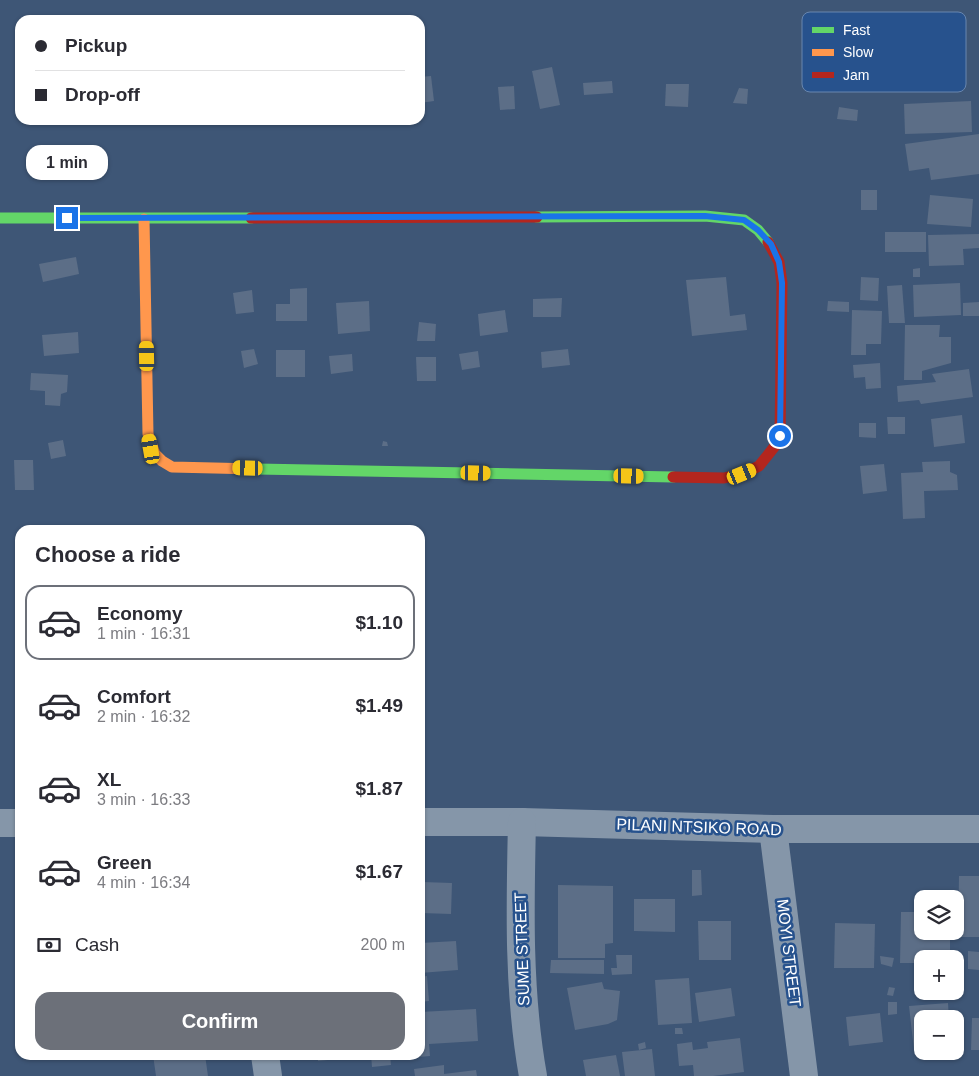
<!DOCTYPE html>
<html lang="en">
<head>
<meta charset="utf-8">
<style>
	:root { --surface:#fff; --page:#f2f2f3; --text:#2b2b33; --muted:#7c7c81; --line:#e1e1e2; --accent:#6c7079 }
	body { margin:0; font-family:Arial,sans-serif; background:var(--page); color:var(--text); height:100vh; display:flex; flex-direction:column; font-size:19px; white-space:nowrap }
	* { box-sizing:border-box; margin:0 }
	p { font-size:16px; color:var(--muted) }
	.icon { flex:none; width:28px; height:28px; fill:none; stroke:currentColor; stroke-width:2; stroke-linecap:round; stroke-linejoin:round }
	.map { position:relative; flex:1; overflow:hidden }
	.side { position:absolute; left:15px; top:525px; width:410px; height:535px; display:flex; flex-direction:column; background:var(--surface); border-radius:15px; box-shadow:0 1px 4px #0004 }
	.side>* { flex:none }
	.hud { position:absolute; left:15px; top:15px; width:410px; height:110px; border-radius:15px; box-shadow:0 1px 4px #0004; display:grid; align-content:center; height:110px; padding:0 20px; background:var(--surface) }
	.tools { position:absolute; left:914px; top:890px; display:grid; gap:10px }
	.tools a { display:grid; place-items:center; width:50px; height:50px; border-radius:10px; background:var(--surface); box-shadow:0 1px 4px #0004; font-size:25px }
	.end { position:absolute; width:22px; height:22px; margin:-11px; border:6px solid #1a73e8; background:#fff; box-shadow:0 0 0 2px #fff }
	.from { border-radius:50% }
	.bubble { position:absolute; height:35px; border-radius:15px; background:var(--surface); box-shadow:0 1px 4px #0004; font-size:16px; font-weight:700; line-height:35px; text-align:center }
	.car { position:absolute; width:15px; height:30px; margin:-15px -8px; border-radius:6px; box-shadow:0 0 4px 1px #0007; background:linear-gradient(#f5c518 24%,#345 0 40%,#f5c518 0 76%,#345 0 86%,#f5c518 0) }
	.hud b { display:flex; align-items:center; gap:18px; height:48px; font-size:19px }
	.hud b+b { border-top:1px solid var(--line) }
	.hud i { width:12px; height:12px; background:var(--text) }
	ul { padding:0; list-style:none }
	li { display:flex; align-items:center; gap:15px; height:75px; margin:0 10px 8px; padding:0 10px; border:2px solid transparent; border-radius:15px }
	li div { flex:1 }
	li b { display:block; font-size:19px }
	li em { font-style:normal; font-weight:700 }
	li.on { border-color:var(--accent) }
	li>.icon { width:45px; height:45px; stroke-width:1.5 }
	h2 { padding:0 20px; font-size:22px; line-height:60px }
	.pay { display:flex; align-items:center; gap:12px; height:55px; padding:0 20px; font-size:19px }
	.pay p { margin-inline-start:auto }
	.action { display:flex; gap:10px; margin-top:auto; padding:10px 20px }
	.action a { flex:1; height:58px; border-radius:15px; background:var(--accent); color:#fff; font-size:20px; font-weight:700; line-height:58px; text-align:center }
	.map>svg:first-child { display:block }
	.building { fill:#5c6e87 }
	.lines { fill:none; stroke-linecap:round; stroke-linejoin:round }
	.street { stroke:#8596a9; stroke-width:28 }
	.fast { stroke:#63d668; stroke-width:11 }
	.slow { stroke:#ff974d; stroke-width:11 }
	.jam { stroke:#b3261e; stroke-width:11 }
	.route { stroke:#1a73e8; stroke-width:6 }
	.labels { text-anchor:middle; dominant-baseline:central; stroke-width:5; stroke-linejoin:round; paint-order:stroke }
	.street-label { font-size:16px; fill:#fff; stroke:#27528d }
	.key { fill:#27528d; stroke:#6886af; stroke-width:1 }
	.key-label { font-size:14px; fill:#fff }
</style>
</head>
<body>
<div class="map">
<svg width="979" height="1076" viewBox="0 0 979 1076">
	<rect width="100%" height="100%" fill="#3e5676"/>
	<g class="building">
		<path d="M552 67 560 105 540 109 532 71Z"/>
		<path d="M431 76 434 101 420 103V77Z"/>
		<path d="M612 81 613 93 584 95 583 83Z"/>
		<path d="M666 84H689L688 107 665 106Z"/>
		<path d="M514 86 515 109 500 110 498 87Z"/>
		<path d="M739 88 748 89 747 104 733 103Z"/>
		<path d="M971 101 972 132 905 134 904 104Z"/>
		<path d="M839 107 858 110 857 121 837 119Z"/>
		<path d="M979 134V174L931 180 929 168 909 171 905 144Z"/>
		<rect x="861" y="190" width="16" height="20"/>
		<path d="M930 195 973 199 971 227 927 224Z"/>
		<rect x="885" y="232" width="41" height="20"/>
		<path d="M979 234V248L963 249 964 265 929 266 928 235Z"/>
		<path d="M76 257 79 274 43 282 39 264Z"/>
		<path d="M920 268V277H913V269Z"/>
		<path d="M726 277 730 316 745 314 747 330 692 336 686 280Z"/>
		<path d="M861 277 879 278 878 301 860 300Z"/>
		<path d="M960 283 961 315 914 317 913 285Z"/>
		<path d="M902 285 905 323H889L887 286Z"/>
		<path d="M307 288V321H276V304H290V289Z"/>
		<path d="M252 290 254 312 236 314 233 293Z"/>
		<path d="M562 298 561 317H533V299Z"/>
		<path d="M369 301 370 331 338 334 336 303Z"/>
		<path d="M828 301 849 302V312L827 311Z"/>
		<path d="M979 302V316H963V303Z"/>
		<path d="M505 310 508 332 480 336 478 314Z"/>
		<path d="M852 310 882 311 881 344H866V355H851Z"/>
		<path d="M419 322 436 324 435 341H417Z"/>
		<path d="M905 325H940L939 337H951V363L922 371V380H904Z"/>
		<path d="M78 332 79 353 44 356 42 335Z"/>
		<path d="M254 349 258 364 244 368 241 351Z"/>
		<path d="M568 349 570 365 542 368 541 352Z"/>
		<rect x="276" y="350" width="29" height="27"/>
		<path d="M478 351 480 367 462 370 459 354Z"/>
		<path d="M352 354 353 371 331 374 329 356Z"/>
		<path d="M416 357H436V381H417Z"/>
		<path d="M880 363 881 388 866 389 865 377 854 378 853 365Z"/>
		<path d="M969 369 973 397 921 404 919 400 898 402 897 386 936 382 932 374Z"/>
		<path d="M31 373 68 375 67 392 61 394 60 406 45 405V391L30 390Z"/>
		<path d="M962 415 965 443 934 447 931 419Z"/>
		<path d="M887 417H905V434H888Z"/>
		<path d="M859 423H876V438L859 437Z"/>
		<path d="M63 440 66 456 51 459 48 443Z"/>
		<path d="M383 441 387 442 388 446H382Z"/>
		<path d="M14 460H33L34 490H15Z"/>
		<path d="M950 461V472L957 475 958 490 924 491 925 518 903 519 901 473 923 472 922 462Z"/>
		<path d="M884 464 887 491 863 494 860 466Z"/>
		<path d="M692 870H701L702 895 692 896Z"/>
		<path d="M959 876H979V937H958Z"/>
		<path d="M422 882 452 883 451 914 421 913Z"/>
		<path d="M558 885 613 886V943L605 944V958H558Z"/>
		<path d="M634 899H675V932L634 931Z"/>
		<path d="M901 912H922V931H936V939H950V955H936L935 959H922V963H900Z"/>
		<path d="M698 921H731V960H699Z"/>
		<path d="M835 923 875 924 874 968H834Z"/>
		<path d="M456 941 458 970 420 973V943Z"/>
		<path d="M968 951 979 952V970L968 969Z"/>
		<path d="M616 955H632V974L612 975 611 968H617Z"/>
		<path d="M880 956 894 958 892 967 881 964Z"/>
		<path d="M551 960H604V974L550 973Z"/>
		<path d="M427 976 429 1001 420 1002V977Z"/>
		<path d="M689 978 692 1023 658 1025 655 980Z"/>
		<path d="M602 982 604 989 620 991 617 1020 608 1024 575 1030 567 988Z"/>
		<path d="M889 987 895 988 893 996 887 995Z"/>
		<path d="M731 988 735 1016 699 1022 695 993Z"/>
		<rect x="945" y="991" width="7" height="4"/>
		<path d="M888 1002H897V1014L888 1015Z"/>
		<path d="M948 1003 949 1019H922V1049L914 1050 909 1006Z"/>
		<path d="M476 1009 478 1041 429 1044 430 1056 407 1058V1055H420V1012Z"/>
		<path d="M880 1013 883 1042 849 1046 846 1017Z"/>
		<path d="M972 1018H979V1050H971Z"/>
		<path d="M675 1028H682L683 1034H675Z"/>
		<path d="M740 1038 744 1072 713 1076H694L693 1065 679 1066 677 1044 692 1042 693 1050 708 1048 707 1042Z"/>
		<path d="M645 1042 646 1048 639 1050 638 1044Z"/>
		<path d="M652 1049 655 1076H625L622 1052Z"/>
		<path d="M153 1055H172L173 1058 205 1055 208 1076H156Z"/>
		<path d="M318 1055H367V1056L318 1061Z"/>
		<path d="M371 1055H390L391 1065 372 1067Z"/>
		<path d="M616 1055 620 1076H586L583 1060Z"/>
		<path d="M444 1065V1074L476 1070 477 1076H415L414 1069Z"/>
	</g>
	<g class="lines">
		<g class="street">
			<path d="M420 822H522L773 829H979"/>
			<path d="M522 822C520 907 518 992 533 1076"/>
			<path d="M0 823H20"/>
			<path d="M773 829 804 1076"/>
			<path d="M265 1055 268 1076"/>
		</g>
		<g class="fast">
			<path d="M537 217 705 216 744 220 758 230 768 242"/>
			<path d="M0 218H251"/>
			<path d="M257 469 673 477"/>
		</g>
		<path class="slow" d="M144 219 148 434 155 454 162 461 172 467 257 469"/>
		<g class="jam">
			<path d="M251 218 537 217"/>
			<path d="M673 477 724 478 745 473 759 466 775 446 780 436 782 283 779 262 768 242"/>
		</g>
	</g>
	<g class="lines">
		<path class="route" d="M67 218 705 216 744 220 758 230 771 244 779 262 782 283 780 436"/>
	</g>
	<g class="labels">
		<g class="street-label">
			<text transform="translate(699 827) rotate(2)">PILANI NTSIKO ROAD</text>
			<text transform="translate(522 949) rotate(-92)">SUME STREET</text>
			<text transform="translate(789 953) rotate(83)">MOYI STREET</text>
		</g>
	</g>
	<rect x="802" y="12" width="164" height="80" rx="8" class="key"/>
	<rect x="812" y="27" width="22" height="6" fill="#63d668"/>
	<rect x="812" y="49" width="22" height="7" fill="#ff974d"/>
	<rect x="812" y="72" width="22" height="6" fill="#b3261e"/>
	<g class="key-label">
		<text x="843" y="35">Fast</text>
		<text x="843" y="57">Slow</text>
		<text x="843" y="80">Jam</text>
	</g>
</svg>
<div class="tools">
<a><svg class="icon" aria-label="layers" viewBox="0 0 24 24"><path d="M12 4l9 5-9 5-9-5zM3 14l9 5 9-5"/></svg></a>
<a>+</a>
<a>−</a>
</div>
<i class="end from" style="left:780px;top:436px"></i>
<i class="end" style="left:67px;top:218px"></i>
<div class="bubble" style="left:26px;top:145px;width:82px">1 min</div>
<i class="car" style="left:147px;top:356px;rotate:359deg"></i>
<i class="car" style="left:151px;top:449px;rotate:350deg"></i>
<i class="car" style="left:248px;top:468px;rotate:271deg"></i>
<i class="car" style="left:476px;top:473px;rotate:91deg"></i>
<i class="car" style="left:742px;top:474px;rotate:68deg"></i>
<i class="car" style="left:629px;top:476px;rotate:91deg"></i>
<div class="hud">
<b><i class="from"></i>Pickup</b>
<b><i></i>Drop-off</b>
</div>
<section class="side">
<h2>Choose a ride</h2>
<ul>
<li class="on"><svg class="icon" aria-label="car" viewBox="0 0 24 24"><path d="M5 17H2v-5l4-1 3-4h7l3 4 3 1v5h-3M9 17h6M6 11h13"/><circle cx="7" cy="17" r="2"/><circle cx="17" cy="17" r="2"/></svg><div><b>Economy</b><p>1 min · 16:31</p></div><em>$1.10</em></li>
<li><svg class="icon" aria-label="car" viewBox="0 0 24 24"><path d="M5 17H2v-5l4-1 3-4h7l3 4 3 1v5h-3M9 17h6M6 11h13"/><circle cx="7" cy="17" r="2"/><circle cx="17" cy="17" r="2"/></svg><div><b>Comfort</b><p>2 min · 16:32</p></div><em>$1.49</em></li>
<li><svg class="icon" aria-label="car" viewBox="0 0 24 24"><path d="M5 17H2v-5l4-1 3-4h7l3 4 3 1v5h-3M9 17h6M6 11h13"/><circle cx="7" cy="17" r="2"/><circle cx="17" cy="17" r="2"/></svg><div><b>XL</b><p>3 min · 16:33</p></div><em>$1.87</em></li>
<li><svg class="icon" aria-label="car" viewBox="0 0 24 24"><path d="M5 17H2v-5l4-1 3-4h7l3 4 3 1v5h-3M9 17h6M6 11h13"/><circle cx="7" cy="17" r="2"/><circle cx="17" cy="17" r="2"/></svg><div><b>Green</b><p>4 min · 16:34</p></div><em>$1.67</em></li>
</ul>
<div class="pay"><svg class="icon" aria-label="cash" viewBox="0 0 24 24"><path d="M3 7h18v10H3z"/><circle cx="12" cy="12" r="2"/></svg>Cash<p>200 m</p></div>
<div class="action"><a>Confirm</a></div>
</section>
</div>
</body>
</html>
